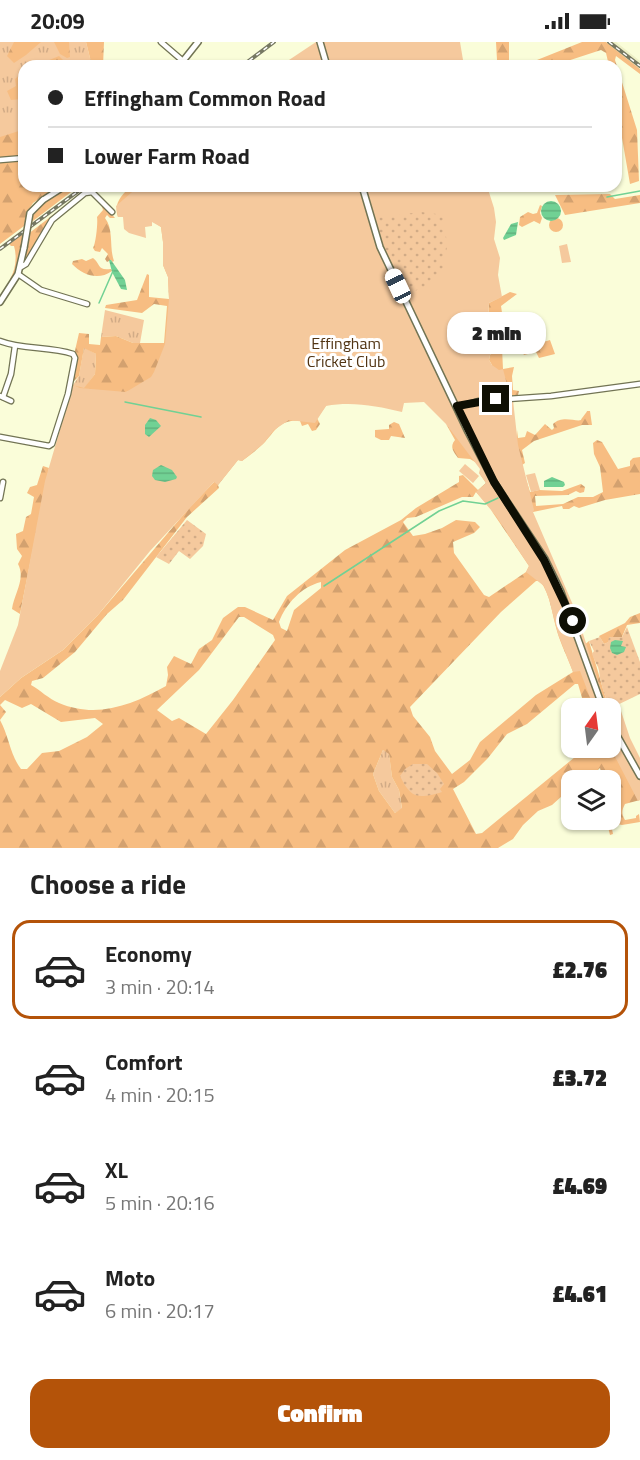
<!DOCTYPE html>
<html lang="en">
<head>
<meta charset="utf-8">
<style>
	:root { --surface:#fff; --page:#f6f6f6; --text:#222; --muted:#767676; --line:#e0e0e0; --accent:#b45309 }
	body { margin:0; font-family:"Titillium Web",sans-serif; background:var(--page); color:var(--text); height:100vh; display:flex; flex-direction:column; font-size:22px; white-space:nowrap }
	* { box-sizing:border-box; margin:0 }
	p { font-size:20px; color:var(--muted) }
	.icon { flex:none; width:33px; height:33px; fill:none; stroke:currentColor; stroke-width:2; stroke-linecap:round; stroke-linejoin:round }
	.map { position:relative; height:806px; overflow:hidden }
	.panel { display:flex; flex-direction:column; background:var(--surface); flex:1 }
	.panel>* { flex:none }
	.hud { position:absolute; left:18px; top:18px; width:604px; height:132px; border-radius:18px; box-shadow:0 2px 4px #0004; display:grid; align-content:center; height:132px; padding:0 30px; background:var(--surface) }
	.needle { width:39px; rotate:14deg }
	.buttons { position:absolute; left:561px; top:656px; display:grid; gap:12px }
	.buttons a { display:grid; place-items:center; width:60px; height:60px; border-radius:12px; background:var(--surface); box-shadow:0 2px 4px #0004; font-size:30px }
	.end { position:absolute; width:27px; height:27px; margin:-14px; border:8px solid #0e0f04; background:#fff; box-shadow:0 0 0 3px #fff }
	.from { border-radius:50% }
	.bubble { position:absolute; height:42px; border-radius:18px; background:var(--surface); box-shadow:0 2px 4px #0004; font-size:20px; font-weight:800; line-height:42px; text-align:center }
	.car { position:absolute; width:18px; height:36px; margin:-18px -9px; border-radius:8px; box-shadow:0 0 4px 2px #0007; background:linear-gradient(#fff 24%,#345 0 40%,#fff 0 76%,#345 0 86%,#fff 0) }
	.hud b { display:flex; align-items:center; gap:21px; height:57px; font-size:22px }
	.hud b+b { border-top:2px solid var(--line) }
	.hud i { width:15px; height:15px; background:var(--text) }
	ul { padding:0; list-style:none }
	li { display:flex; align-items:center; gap:18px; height:99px; margin:0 12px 9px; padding:0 18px; border:3px solid transparent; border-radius:18px }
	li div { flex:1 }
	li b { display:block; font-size:22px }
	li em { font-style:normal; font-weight:800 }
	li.current { border-color:var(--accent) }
	li>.icon { width:54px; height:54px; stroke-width:1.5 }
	h2 { padding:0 30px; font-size:27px; line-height:72px }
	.button { display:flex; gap:12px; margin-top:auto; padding:12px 30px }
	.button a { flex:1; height:69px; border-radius:18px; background:var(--accent); color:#fff; font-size:24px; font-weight:800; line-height:69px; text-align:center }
	.status { display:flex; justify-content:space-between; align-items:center; height:42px; padding:0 30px; background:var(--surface); direction:ltr }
	.status svg { height:16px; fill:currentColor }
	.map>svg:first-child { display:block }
	.built { fill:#eef0c6 }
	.grass { fill:url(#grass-tufts) }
	.forest { fill:url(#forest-firs); fill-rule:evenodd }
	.park { fill:#f5c99d }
	.garden { fill:url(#garden-dots) }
	.water { fill:url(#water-rules) }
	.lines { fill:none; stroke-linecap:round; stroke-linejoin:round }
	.stream { stroke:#71d194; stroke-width:1.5 }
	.minor-casing { stroke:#727454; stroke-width:7 }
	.tertiary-casing { stroke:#727454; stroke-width:8 }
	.minor { stroke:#fff; stroke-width:4.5 }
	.tertiary { stroke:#fff; stroke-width:5 }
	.rail-casing { stroke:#767862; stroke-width:4 }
	.rail { stroke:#fff; stroke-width:1.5; stroke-dasharray:4.5; stroke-linecap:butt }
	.tertiary-bridge-casing { stroke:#727454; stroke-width:8; stroke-linecap:butt }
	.tertiary-bridge { stroke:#fff; stroke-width:5 }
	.route { stroke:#0e0f04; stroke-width:8 }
	.labels { text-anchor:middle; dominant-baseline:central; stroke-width:6; stroke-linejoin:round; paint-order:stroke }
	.park-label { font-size:16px; fill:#513413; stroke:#fff }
</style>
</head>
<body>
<div class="status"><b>20:09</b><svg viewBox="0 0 49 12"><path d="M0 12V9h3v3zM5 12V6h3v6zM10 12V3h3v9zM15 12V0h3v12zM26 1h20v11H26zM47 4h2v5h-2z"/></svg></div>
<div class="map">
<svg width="640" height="806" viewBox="0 0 640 806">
	<defs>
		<pattern id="grass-tufts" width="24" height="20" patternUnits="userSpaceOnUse" patternTransform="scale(1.5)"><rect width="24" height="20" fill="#f5c99d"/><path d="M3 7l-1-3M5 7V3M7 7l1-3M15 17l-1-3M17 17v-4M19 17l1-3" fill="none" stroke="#d1ab86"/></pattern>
		<pattern id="forest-firs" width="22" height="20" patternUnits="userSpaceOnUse" patternTransform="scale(1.5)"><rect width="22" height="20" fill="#f7bd82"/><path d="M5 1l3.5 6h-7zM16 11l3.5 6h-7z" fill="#d3a16f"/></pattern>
		<pattern id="garden-dots" width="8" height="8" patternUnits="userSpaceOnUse" patternTransform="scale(1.5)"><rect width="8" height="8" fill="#f5c99d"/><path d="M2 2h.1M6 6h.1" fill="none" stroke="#d1ab86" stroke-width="1.8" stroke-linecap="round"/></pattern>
		<pattern id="water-rules" width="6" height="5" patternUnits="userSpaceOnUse" patternTransform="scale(1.5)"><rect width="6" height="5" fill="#71d194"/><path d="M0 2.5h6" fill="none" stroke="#61b27e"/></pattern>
	</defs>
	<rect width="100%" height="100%" fill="#fafdd9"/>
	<path class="built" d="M606 0H616L640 19V27Z"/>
	<g class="grass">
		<path d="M0 0H86L91 20 89 24H24V115L0 117Z"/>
		<path d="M105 268 144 278 140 301H133L116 294 101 295Z"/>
		<path d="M84 305 96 312 95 332 84 347 73 343 79 334Z"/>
		<path d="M383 708 389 711 392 735 399 748 402 767 395 771 379 749 373 732Z"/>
	</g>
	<g class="forest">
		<path d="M14 0H41L26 13 14 21 7 14Z"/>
		<path d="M54 0H69L70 15 67 16 60 12Z"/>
		<path d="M86 0H104L103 24H89L91 20Z"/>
		<path d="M496 0H509V18L514 24H501L497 18Z"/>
		<path d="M582 0H606L640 27V32L616 14 615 18 637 88 639 139 630 142 617 67 616 24H609L606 11 601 8 552 24H522Z"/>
		<path d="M59 14 69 24H35Z"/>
		<path d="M24 29V59L22 57 11 58 7 49 16 44 15 37Z"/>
		<path d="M24 83V144H58L33 161 28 169 24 184 0 202V95L22 88Z"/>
		<path d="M68 144H79L29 182 37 164Z"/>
		<path d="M91 144H98L94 148 83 151 54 175 23 221 28 192Z"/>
		<path d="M131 144H158L223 321 66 368 73 343 84 346 95 332 96 312 84 306 79 334 74 339 69 335 79 291 89 292V302L100 303 101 295 116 294 133 301H164L167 264 154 262 142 271 105 266 106 263 137 258 147 232 149 233V255L169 257 168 235 163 223V200L161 185 152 179 151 172 118 175C113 161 122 153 131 144Z"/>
		<path d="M610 152 615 157 640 153V161L565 173 555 153Z"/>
		<path d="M100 159 115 176H110L107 173 105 176C114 187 109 206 114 219L112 220 111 218 107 220 105 217 108 212 102 206 100 210 95 209 93 206C96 201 98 180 97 175L103 168Z"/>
		<path d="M540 163 542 164 540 171 542 176 540 182 534 179 522 185 519 183 520 175 528 170 533 172 537 171Z"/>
		<circle cx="556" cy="183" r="7"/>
		<path d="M23 192 19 225 12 238 10 237C16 227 17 214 14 204H11L9 202Z"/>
		<path d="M93 216C101 222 97 229 111 227L112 229C98 239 83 233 72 222L73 219 82 217 86 219Z"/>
		<path d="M510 250 517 252 501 264 506 297 502 306 503 327 514 325 512 334 513 348 519 349 518 353 484 357 492 323 489 318 490 313 495 308 488 288 489 261Z"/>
		<path d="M550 298 555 312 539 316 536 310 524 313 520 307Z"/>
		<path d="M326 364 317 376 320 382 316 388 312 389 308 382 302 384 300 379C281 377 276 387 265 400 258 407 250 413 242 419L238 418 218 443 219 446 187 475 123 558 107 572 75 610 43 636 32 639 31 643C40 648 49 657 59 661 97 677 132 663 166 644L168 633 167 625 174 614 191 622 199 607 212 598 223 576 238 565H245L273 578 287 554 345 508 401 478 416 466 459 440V434L463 433 478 448 486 441 479 431 490 437V466L476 450 473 455H462L416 475 407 476 403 480 413 494 425 492 442 486 456 478 475 480 480 485 474 491 453 500 454 511 484 553 489 555 526 530 529 524 491 468 537 509 601 666H585L578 642H575L527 682 507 692 488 716 464 740 453 747 476 792 482 791 575 715 596 705H610L640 758 625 762C622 768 621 771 625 778L636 776V774L639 772 640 780 622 783 613 781 612 787 613 792 610 793 606 777H610V738H603L600 726 587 738H572L571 746 552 763 538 769 523 783 513 797 498 806H0V655L21 636 63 608 98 573 190 465 268 384ZM536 539H540C551 553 552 573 557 589 561 603 568 616 573 630L536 653 480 700 470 718 452 732 435 709 430 695 413 674 410 665 501 570ZM321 540V546L294 568 287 589 281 586 279 580C286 562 301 545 321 540ZM239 575H244L273 593 275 598 233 658 206 692 179 676 172 679 157 668 199 628ZM5 658 22 666 31 662 61 680 95 676 103 682 87 695 59 709 42 711 27 727H21C10 713 9 694 0 678L6 670 0 663ZM383 708 389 712 392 735 399 748 402 766 395 771 379 749 373 732Z"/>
		<path d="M587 369H590L592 383H582L534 399 522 408 525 421 522 423 515 422 517 388 518 396 525 395 527 389 535 393 545 382 552 388 554 386 553 382C562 373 576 380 581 378 581 377 587 370 587 369Z"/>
		<path d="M394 380 399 382 405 396 391 394 389 398H381L375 395V388L389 387V383Z"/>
		<path d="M446 382 476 410 475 420 470 417 458 416C454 410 449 405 455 398Z"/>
		<path d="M597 398 602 400 618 427 630 424V419L633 416 640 415V452L605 458 579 466 574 464 569 467H563L562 464 533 470 526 437 530 450 539 448 562 449 581 442 585 445 584 450 580 451 576 449 568 453 535 454 536 464 563 462 578 455H593L603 450 600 425 594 412 593 401Z"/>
		<path d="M43 424 49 426 20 572 12 567C14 552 26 537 18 522L22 514 17 507 16 492 23 489 26 475 31 472 34 455 27 451 30 445 37 443Z"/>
		<path d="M640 571V581L627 583 622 595 604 602 599 594 625 581 630 575Z"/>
		<path d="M589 599 608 664 602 658 583 604Z"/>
	</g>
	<g class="park">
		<path d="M316 0H460L464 24H280Z"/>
		<path d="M139 144H487L494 166 496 180 494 197 500 216 498 233 502 255 489 261 488 288 495 308 490 313 489 318 492 323 499 328 503 327 510 354 513 358 518 403 534 468 533 470 576 570 602 651 609 666H594L580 629 573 630 558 592 549 557 544 544 526 530 529 524 496 474 476 450 486 441 479 431 480 427 446 382 424 360 404 361 402 370C377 364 352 359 326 364L315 381 289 378 274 388 263 402 242 419 238 418 218 443 214 440 150 509 98 573 63 608 21 636 0 655V629L18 583 45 439 73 343 80 346 126 350 151 335 154 330 165 302 169 257 168 235 163 223V200L161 185 152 180V184L145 185 146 196 129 191 124 187 123 175H118L116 164Z"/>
		<path d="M567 202 571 220 562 221 559 204Z"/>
		<path d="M465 422 479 434 473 441 459 429Z"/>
		<path d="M535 431 540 448 531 450 526 433Z"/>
		<path d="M619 663 630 696 640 716V758L638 759 610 705 611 666Z"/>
	</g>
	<g class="garden">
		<path d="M421 170 444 173 447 205 443 222V230L437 239 406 253 384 206 375 176Z"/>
		<path d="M187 478 206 492 203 504 190 517 179 509 169 522 156 515Z"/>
		<path d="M627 585 640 620V652L611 666C607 662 603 648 601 640 599 635 600 630 598 625 595 620 594 617 592 612L594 609 589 599 600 595 604 602 608 600 609 595H622Z"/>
		<path d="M413 722H427L437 731 444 742 440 747 442 750C418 757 411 757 400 734L405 727Z"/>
	</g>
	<g class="water">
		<circle cx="551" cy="169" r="10"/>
		<path d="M518 180 516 193 504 198 503 196 511 182Z"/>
		<path d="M109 218H111L125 238 127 248 121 247 112 230Z"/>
		<path d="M150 376 156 378 161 384 149 395 145 392V383Z"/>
		<path d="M161 423 172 428 177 435 176 437 165 440 155 438 152 434 153 428Z"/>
		<path d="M552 435 564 440 565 443 563 445H544V439Z"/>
		<path d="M615 598 623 599 621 604 626 605 624 610 617 613 612 611 610 606 611 600Z"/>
	</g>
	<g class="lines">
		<g class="stream">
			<path d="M607 155 640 149"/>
			<path d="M99 261 113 229"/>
			<path d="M125 360 201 375"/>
			<path d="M324 544 439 469 463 459 485 462 498 456"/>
		</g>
		<defs>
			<g id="minor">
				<path d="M161 0 183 19"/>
				<path d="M0 118 24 116"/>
				<path d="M21 225 26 222 52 178 85 151 92 150 112 170"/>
				<path d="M18 232 41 248 87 262"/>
				<path d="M0 299C23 308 49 304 73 312L75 316 68 352 52 402 49 404 0 395"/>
				<path d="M0 354 11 359"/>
				<path d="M3 355 11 332 15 304"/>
				<path d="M457 365 478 359 551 354 640 342"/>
				<path d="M0 456 3 440"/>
			</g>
			<g id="tertiary">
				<path d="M320 0 327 24"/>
				<path d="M179 24 198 0"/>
				<path d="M362 144 380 205 468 390 494 440 545 517 561 550 603 666"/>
				<path d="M43 158 65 144"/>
				<path d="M0 260 18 232 24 206"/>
				<path d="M610 681 640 734"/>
			</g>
		</defs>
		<use href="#minor" class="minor-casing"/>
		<use href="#tertiary" class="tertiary-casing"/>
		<use href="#minor" class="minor"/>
		<use href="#tertiary" class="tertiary"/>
		<defs>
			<g id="rail">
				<path d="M609 0 640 24"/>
				<path d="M242 24 274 0"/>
				<path d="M0 207 85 144"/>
			</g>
		</defs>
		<use href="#rail" class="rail-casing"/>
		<use href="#rail" class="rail"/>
		<defs>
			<path id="tertiary-bridge" d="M24 206 30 171 43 158"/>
		</defs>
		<use href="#tertiary-bridge" class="tertiary-bridge-casing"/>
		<use href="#tertiary-bridge" class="tertiary-bridge"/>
	</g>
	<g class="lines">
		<path class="route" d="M496 357 457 364 494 440 544 518 573 579"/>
	</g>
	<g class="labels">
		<g class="park-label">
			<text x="346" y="301">Effingham<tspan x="346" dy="18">Cricket Club</tspan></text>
		</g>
	</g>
</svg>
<div class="buttons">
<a><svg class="needle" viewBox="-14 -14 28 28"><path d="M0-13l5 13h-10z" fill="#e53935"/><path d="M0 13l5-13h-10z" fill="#767676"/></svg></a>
<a><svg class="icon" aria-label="layers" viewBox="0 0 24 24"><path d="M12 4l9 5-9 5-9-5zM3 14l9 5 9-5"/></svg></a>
</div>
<i class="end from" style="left:573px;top:579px"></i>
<i class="end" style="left:496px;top:357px"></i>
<div class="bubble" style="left:447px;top:270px;width:99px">2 min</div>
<i class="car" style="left:398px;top:244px;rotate:335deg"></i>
<div class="hud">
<b><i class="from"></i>Effingham Common Road</b>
<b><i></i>Lower Farm Road</b>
</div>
</div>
<section class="panel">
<h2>Choose a ride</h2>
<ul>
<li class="current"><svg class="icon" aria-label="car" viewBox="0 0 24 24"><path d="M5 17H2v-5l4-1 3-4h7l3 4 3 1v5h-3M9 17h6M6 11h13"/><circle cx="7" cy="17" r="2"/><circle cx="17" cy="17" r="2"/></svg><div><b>Economy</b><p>3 min · 20:14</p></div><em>£2.76</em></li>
<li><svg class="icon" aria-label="car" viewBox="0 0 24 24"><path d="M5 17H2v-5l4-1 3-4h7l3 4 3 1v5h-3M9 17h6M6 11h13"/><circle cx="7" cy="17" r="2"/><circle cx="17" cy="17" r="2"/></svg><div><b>Comfort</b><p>4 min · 20:15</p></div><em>£3.72</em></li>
<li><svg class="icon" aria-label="car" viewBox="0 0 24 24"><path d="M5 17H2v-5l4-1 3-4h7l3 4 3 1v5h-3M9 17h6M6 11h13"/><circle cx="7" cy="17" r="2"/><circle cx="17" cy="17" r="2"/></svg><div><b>XL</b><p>5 min · 20:16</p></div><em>£4.69</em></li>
<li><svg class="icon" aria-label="car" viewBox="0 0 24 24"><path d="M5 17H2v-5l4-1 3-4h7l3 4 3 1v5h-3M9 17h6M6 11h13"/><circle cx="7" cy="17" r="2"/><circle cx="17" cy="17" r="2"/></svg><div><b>Moto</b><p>6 min · 20:17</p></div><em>£4.61</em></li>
</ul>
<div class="button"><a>Confirm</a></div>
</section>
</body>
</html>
